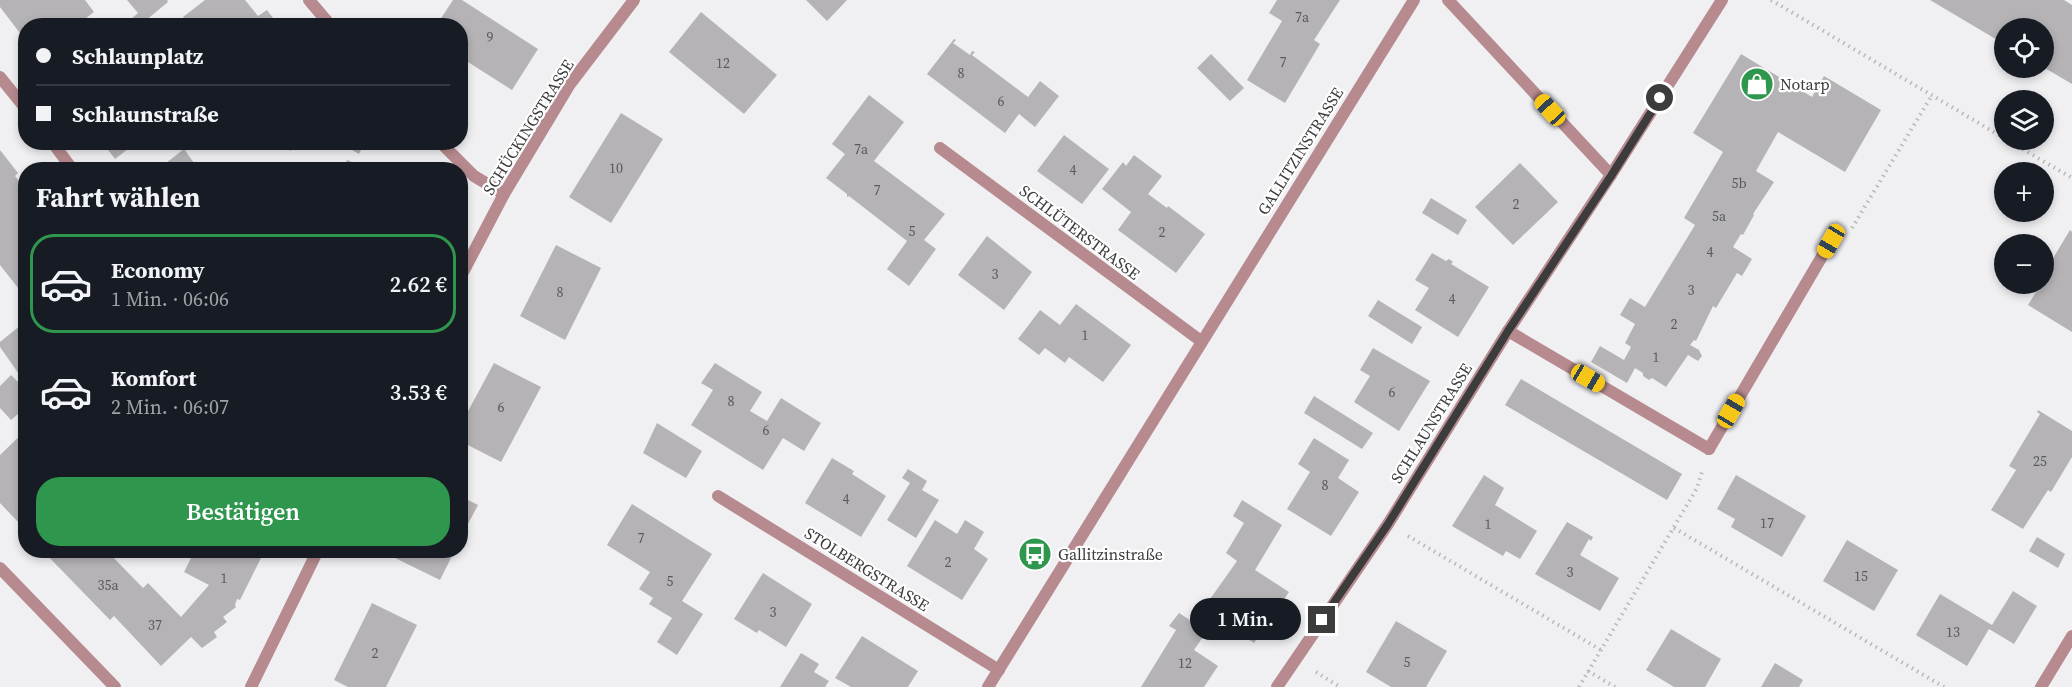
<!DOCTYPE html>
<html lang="de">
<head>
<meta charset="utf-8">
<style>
	:root { --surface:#171b24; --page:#242831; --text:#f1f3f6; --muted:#9ea1a6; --line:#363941; --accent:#2f964d }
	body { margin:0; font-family:"Source Serif 4",serif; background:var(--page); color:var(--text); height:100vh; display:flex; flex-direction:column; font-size:22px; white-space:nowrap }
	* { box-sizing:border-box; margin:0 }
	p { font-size:20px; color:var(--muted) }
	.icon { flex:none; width:33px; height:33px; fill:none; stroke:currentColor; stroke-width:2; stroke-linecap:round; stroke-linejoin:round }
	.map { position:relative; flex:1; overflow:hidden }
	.details { position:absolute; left:18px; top:162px; width:450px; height:396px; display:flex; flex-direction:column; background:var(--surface); border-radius:24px; box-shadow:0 3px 9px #0003 }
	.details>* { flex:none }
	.banner { position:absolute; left:18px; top:18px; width:450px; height:132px; border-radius:24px; box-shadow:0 3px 9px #0003; display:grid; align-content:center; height:132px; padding:0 18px; background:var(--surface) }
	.controls { position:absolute; left:1994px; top:18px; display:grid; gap:12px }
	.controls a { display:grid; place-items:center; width:60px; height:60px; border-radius:50%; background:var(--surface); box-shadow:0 3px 9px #0003; font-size:30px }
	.end { position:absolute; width:27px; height:27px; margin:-14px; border:8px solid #3c3c3d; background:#fff; box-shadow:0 0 0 3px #fff }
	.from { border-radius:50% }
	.bubble { position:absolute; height:42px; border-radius:21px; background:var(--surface); box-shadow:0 3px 9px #0003; font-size:20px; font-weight:600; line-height:42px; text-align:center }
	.car { position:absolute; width:18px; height:36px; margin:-18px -9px; border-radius:8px; box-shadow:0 0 4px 2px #0007; background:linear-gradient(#f5c518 24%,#345 0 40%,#f5c518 0 76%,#345 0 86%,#f5c518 0) }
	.banner b { display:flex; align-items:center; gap:21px; height:57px; font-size:22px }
	.banner b+b { border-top:2px solid var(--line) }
	.banner i { width:15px; height:15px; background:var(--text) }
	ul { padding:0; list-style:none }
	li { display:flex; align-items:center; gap:18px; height:99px; margin:0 12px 9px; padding:0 6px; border:3px solid transparent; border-radius:24px }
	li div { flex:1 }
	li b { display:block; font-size:22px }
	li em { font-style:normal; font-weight:600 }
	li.active { border-color:var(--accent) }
	li>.icon { width:54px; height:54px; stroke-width:1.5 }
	h2 { padding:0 18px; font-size:27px; line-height:72px }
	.primary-button { display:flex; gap:12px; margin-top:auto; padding:12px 18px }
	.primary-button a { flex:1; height:69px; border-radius:24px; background:var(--accent); color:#fff; font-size:24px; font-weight:600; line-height:69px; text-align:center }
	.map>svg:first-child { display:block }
	.building { fill:#b5b3b5 }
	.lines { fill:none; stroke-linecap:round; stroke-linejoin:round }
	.path { stroke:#b8b8ba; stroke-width:4; stroke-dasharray:1.5 4.5; stroke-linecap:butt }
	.service { stroke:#b68a8e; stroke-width:12 }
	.minor { stroke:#b68a8e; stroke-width:12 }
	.tertiary { stroke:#b68a8e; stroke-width:12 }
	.route { stroke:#3c3c3d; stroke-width:8 }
	.labels { text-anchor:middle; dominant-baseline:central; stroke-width:4.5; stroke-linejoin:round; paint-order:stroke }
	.number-label { font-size:14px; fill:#5a5a5b }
	.poi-label { font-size:16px; fill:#3c3c3d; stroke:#fefeff; text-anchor:start }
	.street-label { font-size:16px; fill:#3c3c3d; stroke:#fefeff }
</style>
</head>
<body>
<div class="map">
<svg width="2072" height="687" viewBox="0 0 2072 687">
	<rect width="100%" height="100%" fill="#f0f0f3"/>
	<g class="building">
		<path d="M0 0H85L94 12 76 26H26V41L0 7Z"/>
		<path d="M127 0H167L168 2 145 21 148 24 147 26H123L138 13Z"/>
		<path d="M205 0H245L258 16 267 10 279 26H190L183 17Z"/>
		<path d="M453 0H462L538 49 512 90 460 57V26H436Z"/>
		<path d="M806 0H847L827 21Z"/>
		<path d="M1277 0H1340L1314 40 1320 44 1285 103 1247 80 1282 21 1269 13Z"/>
		<path d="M1930 0H2064L2072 5V84L2043 67V28H2004V44Z"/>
		<path d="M701 12 777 75 744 114 669 52Z"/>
		<path d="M954 39 956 40 953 43 970 55 972 51 975 52 972 55 1028 97 1040 81 1059 96 1035 127 1019 114 1005 133 927 74Z"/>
		<path d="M1211 54 1244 88 1230 101 1197 68Z"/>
		<path d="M1741 54 1812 97 1824 76 1881 110 1845 172 1778 132 1756 171 1774 182 1753 214 1754 215 1743 235 1741 234 1733 247 1752 259 1742 276 1737 273 1716 308 1713 306 1696 341 1694 340 1690 345 1699 350 1702 356 1698 361 1688 355 1666 387 1652 378 1649 380 1643 376V373L1635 368 1627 383 1591 362 1600 346 1624 360 1631 347 1625 343 1635 324 1620 315 1630 298 1645 307 1695 225 1684 218 1723 152 1693 133Z"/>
		<path d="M869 95 904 122 874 161 945 214 924 240 936 249 909 286 887 269 907 241 849 196 847 197V194L826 178 845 154 832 144Z"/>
		<path d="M621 113 663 139 611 223 569 197Z"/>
		<path d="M1064 135 1109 169 1082 204 1037 171Z"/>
		<path d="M102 142H137L115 159Z"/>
		<path d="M283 142H301L290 151Z"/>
		<path d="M338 142H365L359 154Z"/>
		<path d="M184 149 199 170H157Z"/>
		<path d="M0 150 18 173 15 176 23 186 26 184V298L0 265Z"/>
		<path d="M1134 155 1162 176 1148 194 1167 208 1168 206 1205 234 1176 273 1118 230 1131 212 1102 189 1123 162 1126 166Z"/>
		<path d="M347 160 352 162 351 163 362 170H342Z"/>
		<path d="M1520 163 1558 202 1513 245 1475 207Z"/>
		<path d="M1431 198 1467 220 1458 235 1422 213Z"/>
		<path d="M2070 230 2072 232V332L2028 305 2041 284H2043L2051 266 2049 265Z"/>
		<path d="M987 236 1032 272 1004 310 958 275Z"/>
		<path d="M556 245 601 268 565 340 520 316Z"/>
		<path d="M1432 253 1446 261 1449 259 1453 262 1451 264 1489 287 1458 337 1415 310 1429 288 1415 280Z"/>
		<path d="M1378 300 1422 327 1412 344 1368 316Z"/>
		<path d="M1076 304 1131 345 1103 382 1069 357 1065 363 1045 348 1039 355 1018 339 1040 310 1060 325Z"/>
		<path d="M21 325 26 330V384L0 347V342Z"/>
		<path d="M1373 348 1430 381 1399 431 1354 402 1370 376 1360 370Z"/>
		<path d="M494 363 541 387 501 462 460 441V426Z"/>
		<path d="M715 363 762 392 750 411 767 421 781 398 821 423 804 451 783 438 763 470 691 425 713 390 701 383Z"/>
		<path d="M11 375 26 390V407L11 420 0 408V386Z"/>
		<path d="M1521 379 1682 474 1667 500 1505 405Z"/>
		<path d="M1314 396 1373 433 1362 449 1304 413Z"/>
		<path d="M2038 410 2072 431V457L2051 492 2048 490 2023 529 1991 510 2016 470 2009 466 2040 414 2037 412Z"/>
		<path d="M657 423 702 451 686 478 643 453Z"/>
		<path d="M26 430V523L22 526 0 503V455Z"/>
		<path d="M1314 438 1349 460 1338 478 1359 492 1331 536 1287 509 1310 472 1298 464Z"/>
		<path d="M832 458 854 471 852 474 886 496 861 537 805 503Z"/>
		<path d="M908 469 927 481 922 490 939 500 916 538 887 520 910 483 902 478Z"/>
		<path d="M1484 475 1504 488 1495 505 1537 531 1520 559 1506 551 1503 556 1452 526Z"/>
		<path d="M1736 475 1806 516 1782 557 1731 527 1735 519 1717 509Z"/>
		<path d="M460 496 478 505 460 539Z"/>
		<path d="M1242 500 1282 525 1255 570 1289 592 1254 643 1203 609 1237 561 1226 553 1244 523 1233 516Z"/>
		<path d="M632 504 712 554 682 601 703 614 677 655 657 642 672 618 649 604 653 598 639 589 650 572 607 545Z"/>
		<path d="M935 520 957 534 965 520 984 532 974 549 988 559 962 600 907 566Z"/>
		<path d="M1567 522 1593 537 1591 541 1589 539 1580 555 1619 578 1600 611 1535 574Z"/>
		<path d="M2037 537 2065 554 2058 568 2029 551Z"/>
		<path d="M1847 540 1898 570 1874 611 1823 581Z"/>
		<path d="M42 550H106L143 588 148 583 181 617 209 585 184 572 191 558 187 556 190 550H265L240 600 237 599 235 605 236 607 223 617 227 622 214 632 217 637 202 648 191 637 161 666 114 616 110 620Z"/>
		<path d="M399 550H455L440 580 395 558Z"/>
		<path d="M763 573 812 604 786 647 759 630 757 633 734 619Z"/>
		<path d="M2013 591 2037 606 2014 644 1989 629 1967 666 1916 635 1940 594 1992 625Z"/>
		<path d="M372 603 417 625 386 687H348L334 680Z"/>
		<path d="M1179 613 1207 631 1194 650 1218 666 1204 687H1141L1176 630 1169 626Z"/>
		<path d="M1396 621 1447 651 1426 687H1391L1366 672Z"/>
		<path d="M1671 629 1721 659 1705 687H1674L1646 670Z"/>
		<path d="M862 636 918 671 908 687H851L835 678Z"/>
		<path d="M801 653 819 664 814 672 829 681 825 687H780Z"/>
		<path d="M1775 663 1803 680 1799 687H1761Z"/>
	</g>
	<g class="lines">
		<g class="path">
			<path d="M1771 0 2004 138"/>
			<path d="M2007 140 2072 178"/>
			<path d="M1852 228 1932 95"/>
			<path d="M1674 528 1944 687"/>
			<path d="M1408 536 1601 650"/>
			<path d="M1588 671 1615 687"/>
			<path d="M1316 672 1340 687"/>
			<path d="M1579 687 1697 488 1702 472"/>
		</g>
		<path class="service" d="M1709 449 1831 241"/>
		<g class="minor">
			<path d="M309 0 331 26"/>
			<path d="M1448 0 1611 175"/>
			<path d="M0 77 26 109"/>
			<path d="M52 142 73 170"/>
			<path d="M440 142 474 176 504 194"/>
			<path d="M940 148 1201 341"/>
			<path d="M460 278 504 194 570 84 634 0"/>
			<path d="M1508 331 1709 449"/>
			<path d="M718 496 999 670"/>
			<path d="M251 687 318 550"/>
			<path d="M1277 687 1388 524 1508 331 1611 175 1722 0"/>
			<path d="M2041 687 2072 636"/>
		</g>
		<g class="tertiary">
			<path d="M0 568 115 687"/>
			<path d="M988 687 1414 0"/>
		</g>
	</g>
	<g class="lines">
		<path class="route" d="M1322 620 1388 524 1508 331 1611 176 1660 98"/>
	</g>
	<defs>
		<symbol id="shop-disc" viewBox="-11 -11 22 22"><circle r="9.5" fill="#2f964d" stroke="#fefeff"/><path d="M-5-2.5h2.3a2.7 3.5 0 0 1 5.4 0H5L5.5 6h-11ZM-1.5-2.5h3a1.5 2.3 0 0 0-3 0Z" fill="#fff"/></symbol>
		<symbol id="bus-disc" viewBox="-11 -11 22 22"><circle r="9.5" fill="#2f964d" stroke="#fefeff"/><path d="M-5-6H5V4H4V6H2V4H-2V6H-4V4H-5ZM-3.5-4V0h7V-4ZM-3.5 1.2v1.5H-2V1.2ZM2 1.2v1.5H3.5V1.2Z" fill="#fff"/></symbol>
	</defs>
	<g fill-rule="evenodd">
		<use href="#shop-disc" x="1738" y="65" width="38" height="38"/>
		<use href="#bus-disc" x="1016" y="535" width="38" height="38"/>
	</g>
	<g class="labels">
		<g class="number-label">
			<text x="1302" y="17">7a</text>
			<text x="490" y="37">9</text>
			<text x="1283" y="62">7</text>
			<text x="723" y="63">12</text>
			<text x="961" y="73">8</text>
			<text x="1001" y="101">6</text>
			<text x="861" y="149">7a</text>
			<text x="616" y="168">10</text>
			<text x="1073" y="170">4</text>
			<text x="1739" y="183">5b</text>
			<text x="877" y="190">7</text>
			<text x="1516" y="204">2</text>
			<text x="1719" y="216">5a</text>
			<text x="912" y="231">5</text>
			<text x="1162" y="232">2</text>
			<text x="1710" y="252">4</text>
			<text x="995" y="274">3</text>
			<text x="1691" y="290">3</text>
			<text x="560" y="292">8</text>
			<text x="1452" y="299">4</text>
			<text x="1674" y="324">2</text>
			<text x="1085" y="335">1</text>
			<text x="1656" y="357">1</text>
			<text x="1392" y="392">6</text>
			<text x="731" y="401">8</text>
			<text x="501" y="407">6</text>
			<text x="766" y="430">6</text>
			<text x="2040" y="461">25</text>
			<text x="1325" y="485">8</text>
			<text x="846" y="499">4</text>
			<text x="1767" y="523">17</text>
			<text x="1488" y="524">1</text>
			<text x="641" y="538">7</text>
			<text x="948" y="562">2</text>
			<text x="1570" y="572">3</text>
			<text x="1861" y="576">15</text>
			<text x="224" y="578">1</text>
			<text x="670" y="581">5</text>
			<text x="108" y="585">35a</text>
			<text x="773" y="612">3</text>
			<text x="155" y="625">37</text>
			<text x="1953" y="632">13</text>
			<text x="375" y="653">2</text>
			<text x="1407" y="662">5</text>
			<text x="1185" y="663">12</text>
		</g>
		<g class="poi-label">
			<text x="1780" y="84">Notarp</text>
			<text x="1058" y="554">Gallitzinstraße</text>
		</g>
		<g class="street-label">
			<text transform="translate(528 127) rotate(-58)">SCHÜCKINGSTRASSE</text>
			<text transform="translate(1300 151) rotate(-58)">GALLITZINSTRASSE</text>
			<text transform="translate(1080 232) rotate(37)">SCHLÜTERSTRASSE</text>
			<text transform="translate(1431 423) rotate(-58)">SCHLAUNSTRASSE</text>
			<text transform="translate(867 569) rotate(32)">STOLBERGSTRASSE</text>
		</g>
	</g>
</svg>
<div class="controls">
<a><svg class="icon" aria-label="locate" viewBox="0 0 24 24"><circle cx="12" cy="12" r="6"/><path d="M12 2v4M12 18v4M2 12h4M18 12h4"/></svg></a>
<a><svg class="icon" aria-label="layers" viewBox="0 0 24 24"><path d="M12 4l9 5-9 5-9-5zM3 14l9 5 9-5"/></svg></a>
<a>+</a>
<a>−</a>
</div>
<i class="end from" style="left:1660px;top:98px"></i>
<i class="end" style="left:1322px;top:620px"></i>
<div class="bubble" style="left:1190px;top:598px;width:111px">1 Min.</div>
<i class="car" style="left:1550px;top:110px;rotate:317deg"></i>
<i class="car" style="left:1831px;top:241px;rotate:210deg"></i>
<i class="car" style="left:1588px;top:378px;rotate:120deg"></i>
<i class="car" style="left:1731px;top:411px;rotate:30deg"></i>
<div class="banner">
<b><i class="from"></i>Schlaunplatz</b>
<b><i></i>Schlaunstraße</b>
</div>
<section class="details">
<h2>Fahrt wählen</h2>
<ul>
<li class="active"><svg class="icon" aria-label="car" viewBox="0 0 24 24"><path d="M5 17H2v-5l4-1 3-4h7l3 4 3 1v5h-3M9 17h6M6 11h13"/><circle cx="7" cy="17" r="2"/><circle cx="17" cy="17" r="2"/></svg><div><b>Economy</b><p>1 Min. · 06:06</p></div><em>2.62 €</em></li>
<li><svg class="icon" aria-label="car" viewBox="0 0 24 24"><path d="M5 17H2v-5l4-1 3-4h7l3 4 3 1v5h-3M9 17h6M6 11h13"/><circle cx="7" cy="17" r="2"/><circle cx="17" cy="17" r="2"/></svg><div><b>Komfort</b><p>2 Min. · 06:07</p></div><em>3.53 €</em></li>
</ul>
<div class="primary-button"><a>Bestätigen</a></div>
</section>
</div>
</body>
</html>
